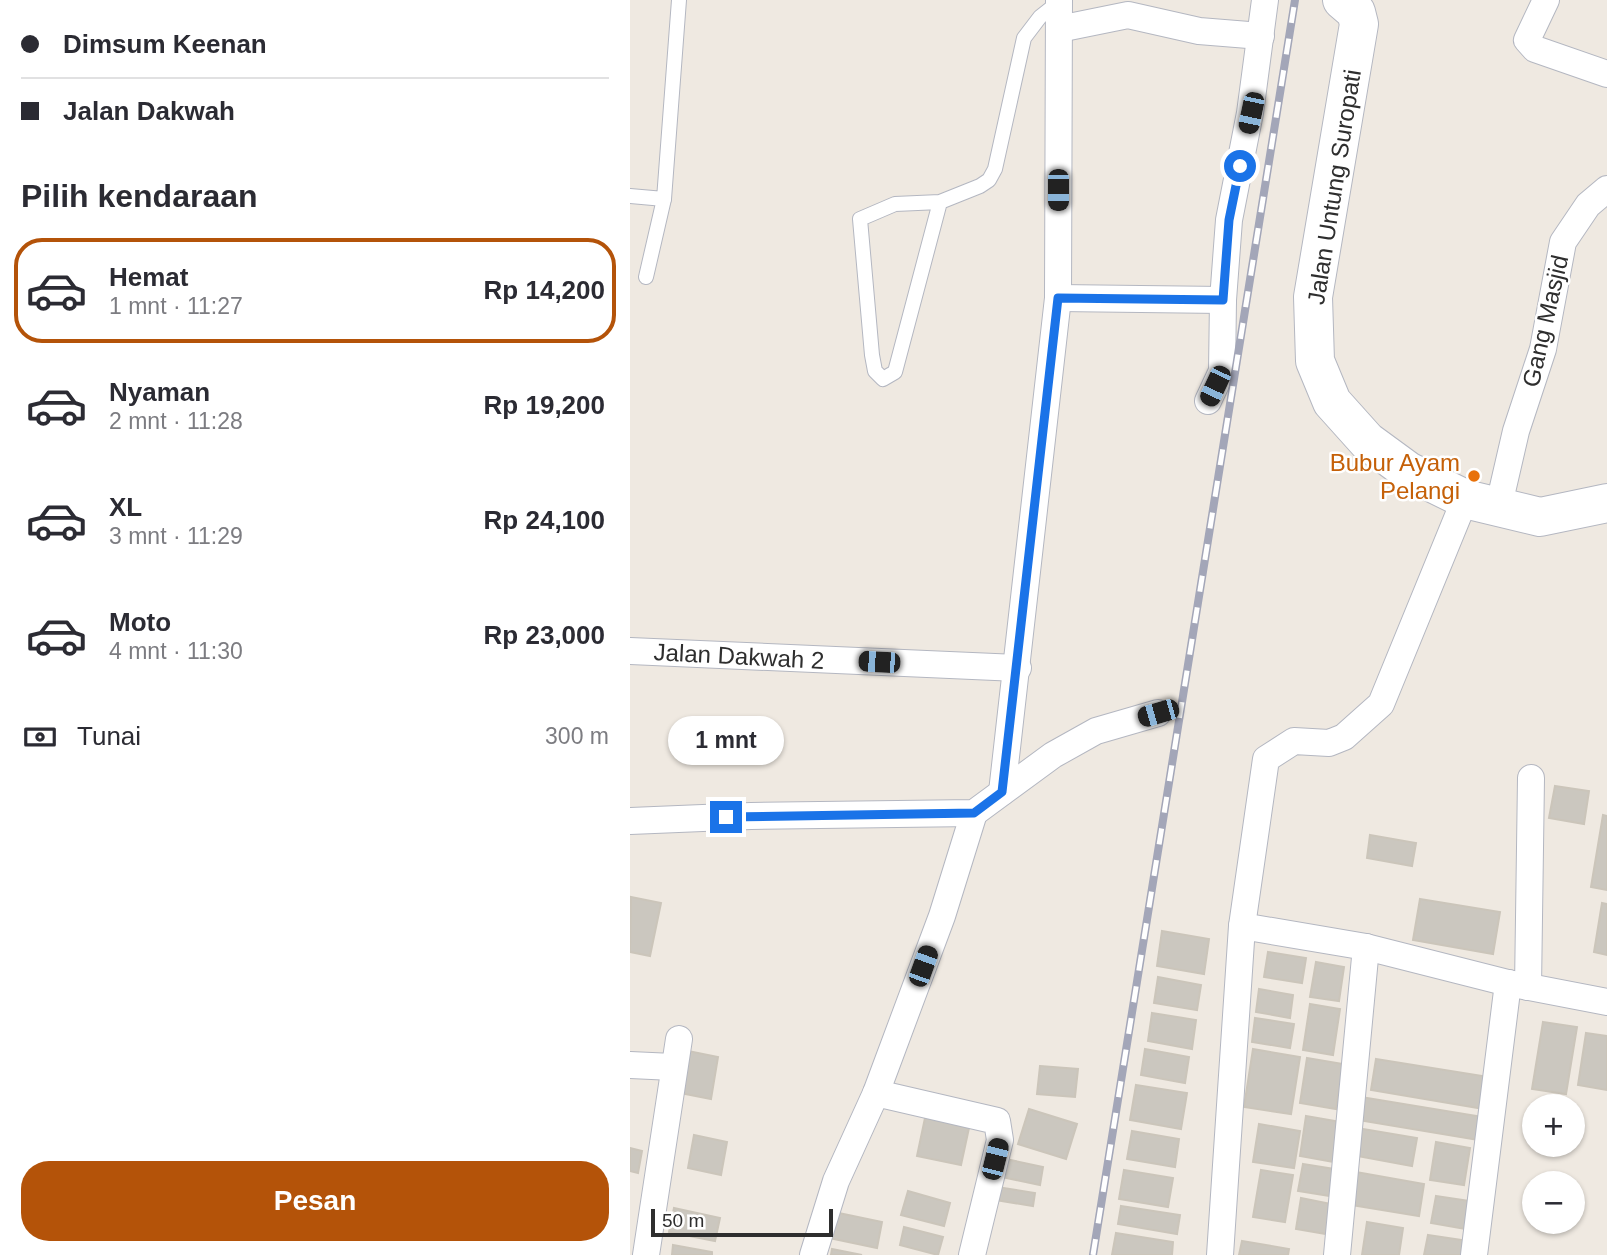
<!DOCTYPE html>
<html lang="id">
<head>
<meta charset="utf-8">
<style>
	:root { --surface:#fff; --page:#f2f2f3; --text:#2b2b33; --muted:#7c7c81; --line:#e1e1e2; --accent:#b45309 }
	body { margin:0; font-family:Helvetica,sans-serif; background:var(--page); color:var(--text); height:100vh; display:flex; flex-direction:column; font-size:26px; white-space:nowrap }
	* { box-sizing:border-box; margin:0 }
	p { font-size:23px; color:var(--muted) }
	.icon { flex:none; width:38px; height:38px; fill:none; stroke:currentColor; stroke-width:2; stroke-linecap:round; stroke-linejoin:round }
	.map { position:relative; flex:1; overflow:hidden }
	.side { display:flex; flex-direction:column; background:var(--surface); width:630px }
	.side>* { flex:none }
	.guide { display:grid; align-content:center; height:154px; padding:0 21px; background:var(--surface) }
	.buttons { position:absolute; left:892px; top:1094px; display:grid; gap:14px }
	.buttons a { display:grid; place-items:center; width:63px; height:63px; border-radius:50%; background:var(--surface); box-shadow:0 2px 5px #0004; font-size:35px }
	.scale { position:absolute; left:21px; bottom:18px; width:182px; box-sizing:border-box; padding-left:7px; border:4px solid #2e2e2e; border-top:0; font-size:19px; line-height:24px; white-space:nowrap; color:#2e2e2e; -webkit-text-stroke:5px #fff; paint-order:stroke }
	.end { position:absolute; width:32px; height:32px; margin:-16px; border:9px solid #1a73e8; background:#fff; box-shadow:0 0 0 4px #fff }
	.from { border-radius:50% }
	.bubble { position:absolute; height:49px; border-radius:24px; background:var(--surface); box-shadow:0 2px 5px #0004; font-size:23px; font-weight:700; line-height:49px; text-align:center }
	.car { position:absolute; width:21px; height:42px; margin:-21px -10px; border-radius:9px; box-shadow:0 0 5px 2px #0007; background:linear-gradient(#222 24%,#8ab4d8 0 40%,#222 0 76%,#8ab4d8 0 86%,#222 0) }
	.guide b { display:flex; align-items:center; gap:24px; height:66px; font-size:26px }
	.guide b+b { border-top:2px solid var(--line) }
	.guide i { width:18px; height:18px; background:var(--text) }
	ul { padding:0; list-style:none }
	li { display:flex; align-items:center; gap:21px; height:105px; margin:0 14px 10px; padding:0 7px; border:4px solid transparent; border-radius:28px }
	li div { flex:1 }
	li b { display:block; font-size:26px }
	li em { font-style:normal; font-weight:700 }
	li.current { border-color:var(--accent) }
	li>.icon { width:63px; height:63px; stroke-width:1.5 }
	h2 { padding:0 21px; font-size:32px; line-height:84px }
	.pay { display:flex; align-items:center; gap:18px; height:77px; padding:0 21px; font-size:26px }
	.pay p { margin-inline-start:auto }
	.action { display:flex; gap:14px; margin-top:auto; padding:14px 21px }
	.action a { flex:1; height:80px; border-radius:28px; background:var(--accent); color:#fff; font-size:28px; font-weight:700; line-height:80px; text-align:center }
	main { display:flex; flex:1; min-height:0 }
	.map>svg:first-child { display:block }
	.building { fill:#cbc7bf; stroke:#cbc5ba; stroke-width:2 }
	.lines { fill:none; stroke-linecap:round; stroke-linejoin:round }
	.service-casing { stroke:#b4b7c1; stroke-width:16 }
	.minor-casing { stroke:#b4b7c1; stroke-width:28 }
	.secondary-casing { stroke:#b4b7c1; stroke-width:40 }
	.service { stroke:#fff; stroke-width:14 }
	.minor { stroke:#fff; stroke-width:26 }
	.secondary { stroke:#fff; stroke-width:38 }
	.rail-casing { stroke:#a3a6b8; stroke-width:8 }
	.rail { stroke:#fff; stroke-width:5; stroke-dasharray:16; stroke-linecap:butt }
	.route { stroke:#1a73e8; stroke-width:9 }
	.food-dot { fill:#e8710a; stroke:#fff; stroke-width:2.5 }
	.labels { text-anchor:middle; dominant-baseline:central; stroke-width:5; stroke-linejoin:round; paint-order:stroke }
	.street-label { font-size:24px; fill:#2e2e2e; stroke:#fff }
	.food-label { font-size:24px; fill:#c56008; stroke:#fff; text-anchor:end }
</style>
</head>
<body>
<main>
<section class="side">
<div class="guide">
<b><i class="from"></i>Dimsum Keenan</b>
<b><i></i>Jalan Dakwah</b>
</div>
<h2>Pilih kendaraan</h2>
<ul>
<li class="current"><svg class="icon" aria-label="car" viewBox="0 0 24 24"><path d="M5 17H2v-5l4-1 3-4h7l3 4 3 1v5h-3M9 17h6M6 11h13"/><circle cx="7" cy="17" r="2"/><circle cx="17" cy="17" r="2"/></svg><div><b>Hemat</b><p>1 mnt · 11:27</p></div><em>Rp 14,200</em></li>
<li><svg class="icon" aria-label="car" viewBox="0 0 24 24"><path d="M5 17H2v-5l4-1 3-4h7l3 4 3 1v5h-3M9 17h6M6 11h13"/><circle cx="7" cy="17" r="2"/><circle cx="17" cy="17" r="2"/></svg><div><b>Nyaman</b><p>2 mnt · 11:28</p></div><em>Rp 19,200</em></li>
<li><svg class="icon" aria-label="car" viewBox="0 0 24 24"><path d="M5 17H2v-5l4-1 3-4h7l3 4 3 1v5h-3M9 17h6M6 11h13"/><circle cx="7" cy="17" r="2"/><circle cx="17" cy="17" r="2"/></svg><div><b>XL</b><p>3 mnt · 11:29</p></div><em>Rp 24,100</em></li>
<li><svg class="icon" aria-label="car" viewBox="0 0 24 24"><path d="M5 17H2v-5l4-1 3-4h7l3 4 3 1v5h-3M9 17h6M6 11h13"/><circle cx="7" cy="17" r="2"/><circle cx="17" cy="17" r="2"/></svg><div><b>Moto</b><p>4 mnt · 11:30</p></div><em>Rp 23,000</em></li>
</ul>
<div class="pay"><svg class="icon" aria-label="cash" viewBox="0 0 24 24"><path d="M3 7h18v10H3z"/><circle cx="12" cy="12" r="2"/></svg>Tunai<p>300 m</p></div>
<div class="action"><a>Pesan</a></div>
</section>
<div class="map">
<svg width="977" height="1255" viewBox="0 0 977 1255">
	<rect width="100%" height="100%" fill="#efe9e1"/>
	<g class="building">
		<path d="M925 786 959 791 954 824 919 818Z"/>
		<path d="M973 815 977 816V890L961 887Z"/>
		<path d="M740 835 786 843 782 866 737 858Z"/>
		<path d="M1 897 31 903 20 956 0 952Z"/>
		<path d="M790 899 870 912 863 954 783 940Z"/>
		<path d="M972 903 977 904V955L964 952Z"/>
		<path d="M532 931 579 939 574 974 527 966Z"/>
		<path d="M638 952 676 958 672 983 634 977Z"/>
		<path d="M686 962 714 967 709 1001 680 997Z"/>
		<path d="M528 977 571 985 567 1010 524 1003Z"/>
		<path d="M629 989 663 995 660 1018 626 1012Z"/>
		<path d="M680 1004 710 1009 703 1055 673 1050Z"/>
		<path d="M522 1013 566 1020 562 1049 518 1041Z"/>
		<path d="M625 1018 664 1024 660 1048 622 1042Z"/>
		<path d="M913 1022 947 1027 936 1094 902 1089Z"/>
		<path d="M956 1033 977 1036V1090L948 1085Z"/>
		<path d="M515 1049 559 1057 555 1083 511 1075Z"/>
		<path d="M623 1049 670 1057 661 1114 614 1107Z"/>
		<path d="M58 1051 88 1057 81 1099 50 1093Z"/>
		<path d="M677 1058 713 1064 706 1109 670 1103Z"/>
		<path d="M746 1059 865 1078 860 1110 741 1090Z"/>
		<path d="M410 1066 448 1069 445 1097 407 1094Z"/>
		<path d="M506 1085 557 1093 551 1129 500 1120Z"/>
		<path d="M731 1097 853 1117 849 1140 728 1120Z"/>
		<path d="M399 1109 447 1124 436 1159 388 1144Z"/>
		<path d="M676 1116 711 1122 704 1162 670 1156Z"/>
		<path d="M295 1118 339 1128 331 1165 287 1156Z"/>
		<path d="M629 1124 670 1131 664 1168 623 1162Z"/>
		<path d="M727 1128 787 1138 782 1166 722 1155Z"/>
		<path d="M502 1131 549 1139 545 1167 497 1159Z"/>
		<path d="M64 1135 97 1142 91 1175 58 1168Z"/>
		<path d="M806 1142 840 1148 834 1185 800 1180Z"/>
		<path d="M0 1148 12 1151 8 1173 0 1171Z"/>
		<path d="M371 1158 413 1167 410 1185 367 1176Z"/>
		<path d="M673 1164 705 1169 700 1196 668 1191Z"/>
		<path d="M494 1170 543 1178 538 1207 489 1199Z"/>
		<path d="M631 1170 663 1175 655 1222 623 1217Z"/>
		<path d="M726 1172 794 1184 789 1216 721 1205Z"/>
		<path d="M367 1187 405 1193 403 1206 365 1200Z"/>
		<path d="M278 1191 320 1203 314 1226 271 1215Z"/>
		<path d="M806 1196 840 1201 836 1229 801 1223Z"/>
		<path d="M671 1198 701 1204 696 1234 666 1229Z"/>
		<path d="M491 1206 550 1215 547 1234 488 1224Z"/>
		<path d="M44 1208 90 1218 85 1241 39 1232Z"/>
		<path d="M204 1212 252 1222 247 1248 199 1238Z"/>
		<path d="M737 1222 773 1228 769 1255H732Z"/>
		<path d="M274 1227 313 1237 308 1255 270 1245Z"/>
		<path d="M486 1233 543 1242 542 1255H482Z"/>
		<path d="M798 1235 839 1241 837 1255H794Z"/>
		<path d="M612 1241 659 1249 658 1255H609Z"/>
		<path d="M43 1245 82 1252V1255H42Z"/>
		<path d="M202 1249 232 1255H201Z"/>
	</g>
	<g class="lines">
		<defs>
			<g id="service">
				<path d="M0 196 34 199 49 0"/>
				<path d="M310 202 265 204 230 219 242 355 245 371 253 379 265 372 310 202 350 186 359 180 365 169 394 38 410 17 429 2"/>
				<path d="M16 277 34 199"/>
			</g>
			<g id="minor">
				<path d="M916 0 897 40 905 49 977 74"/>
				<path d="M429 29 498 15 569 31 631 36"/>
				<path d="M428 298 593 300"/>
				<path d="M578 401 592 371 593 300 599 220 620 113 635 0"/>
				<path d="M868 509 886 431 913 349 933 242 958 205 977 189"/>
				<path d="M0 651 388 668"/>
				<path d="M372 792 428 298 429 0"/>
				<path d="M0 821 121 816 344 813 423 755 466 731 528 713"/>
				<path d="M612 926 736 947 878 983 977 1002"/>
				<path d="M898 987 901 778"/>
				<path d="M0 1065 43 1067"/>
				<path d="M246 1093 367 1121 370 1140 342 1255"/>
				<path d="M16 1255 49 1039"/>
				<path d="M183 1255 206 1181 246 1093 312 916 344 813"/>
				<path d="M590 1255 612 926 636 759 664 741 699 743 714 737 751 704 835 499"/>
				<path d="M707 1255 736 947"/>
				<path d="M844 1255 878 983"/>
			</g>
			<path id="secondary" d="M712 0 726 12 729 24 683 297 685 361 702 402 737 441 778 471 835 499 910 517 977 503"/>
		</defs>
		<use href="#service" class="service-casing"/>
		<use href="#minor" class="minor-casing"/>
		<use href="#secondary" class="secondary-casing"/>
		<use href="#service" class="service"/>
		<use href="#minor" class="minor"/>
		<use href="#secondary" class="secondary"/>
		<defs>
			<path id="rail" d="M463 1255 665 0"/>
		</defs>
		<use href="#rail" class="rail-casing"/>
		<use href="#rail" class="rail"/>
	</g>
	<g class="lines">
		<path class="route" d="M96 817 344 813 372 792 428 298 593 300 599 220 610 166"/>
	</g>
	<circle class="food-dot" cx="844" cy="476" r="7"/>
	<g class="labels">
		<g class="street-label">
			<text transform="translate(704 187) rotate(-81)">Jalan Untung Suropati</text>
			<text transform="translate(915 321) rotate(-77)">Gang Masjid</text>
			<text transform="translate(109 656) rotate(3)">Jalan Dakwah 2</text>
		</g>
		<g class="food-label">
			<text x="830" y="462">Bubur Ayam<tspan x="830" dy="28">Pelangi</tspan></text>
		</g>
	</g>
</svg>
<div class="buttons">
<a>+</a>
<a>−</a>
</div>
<div class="scale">50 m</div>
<i class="end from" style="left:610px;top:166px"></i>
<i class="end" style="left:96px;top:817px"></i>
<div class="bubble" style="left:38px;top:716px;width:116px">1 mnt</div>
<i class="car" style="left:621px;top:113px;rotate:192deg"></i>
<i class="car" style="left:428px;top:190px;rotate:180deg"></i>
<i class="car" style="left:585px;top:386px;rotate:205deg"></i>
<i class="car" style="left:249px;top:662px;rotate:273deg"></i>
<i class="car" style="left:528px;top:713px;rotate:254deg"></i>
<i class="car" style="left:293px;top:966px;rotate:20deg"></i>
<i class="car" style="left:365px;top:1159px;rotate:14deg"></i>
</div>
</main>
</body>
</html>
